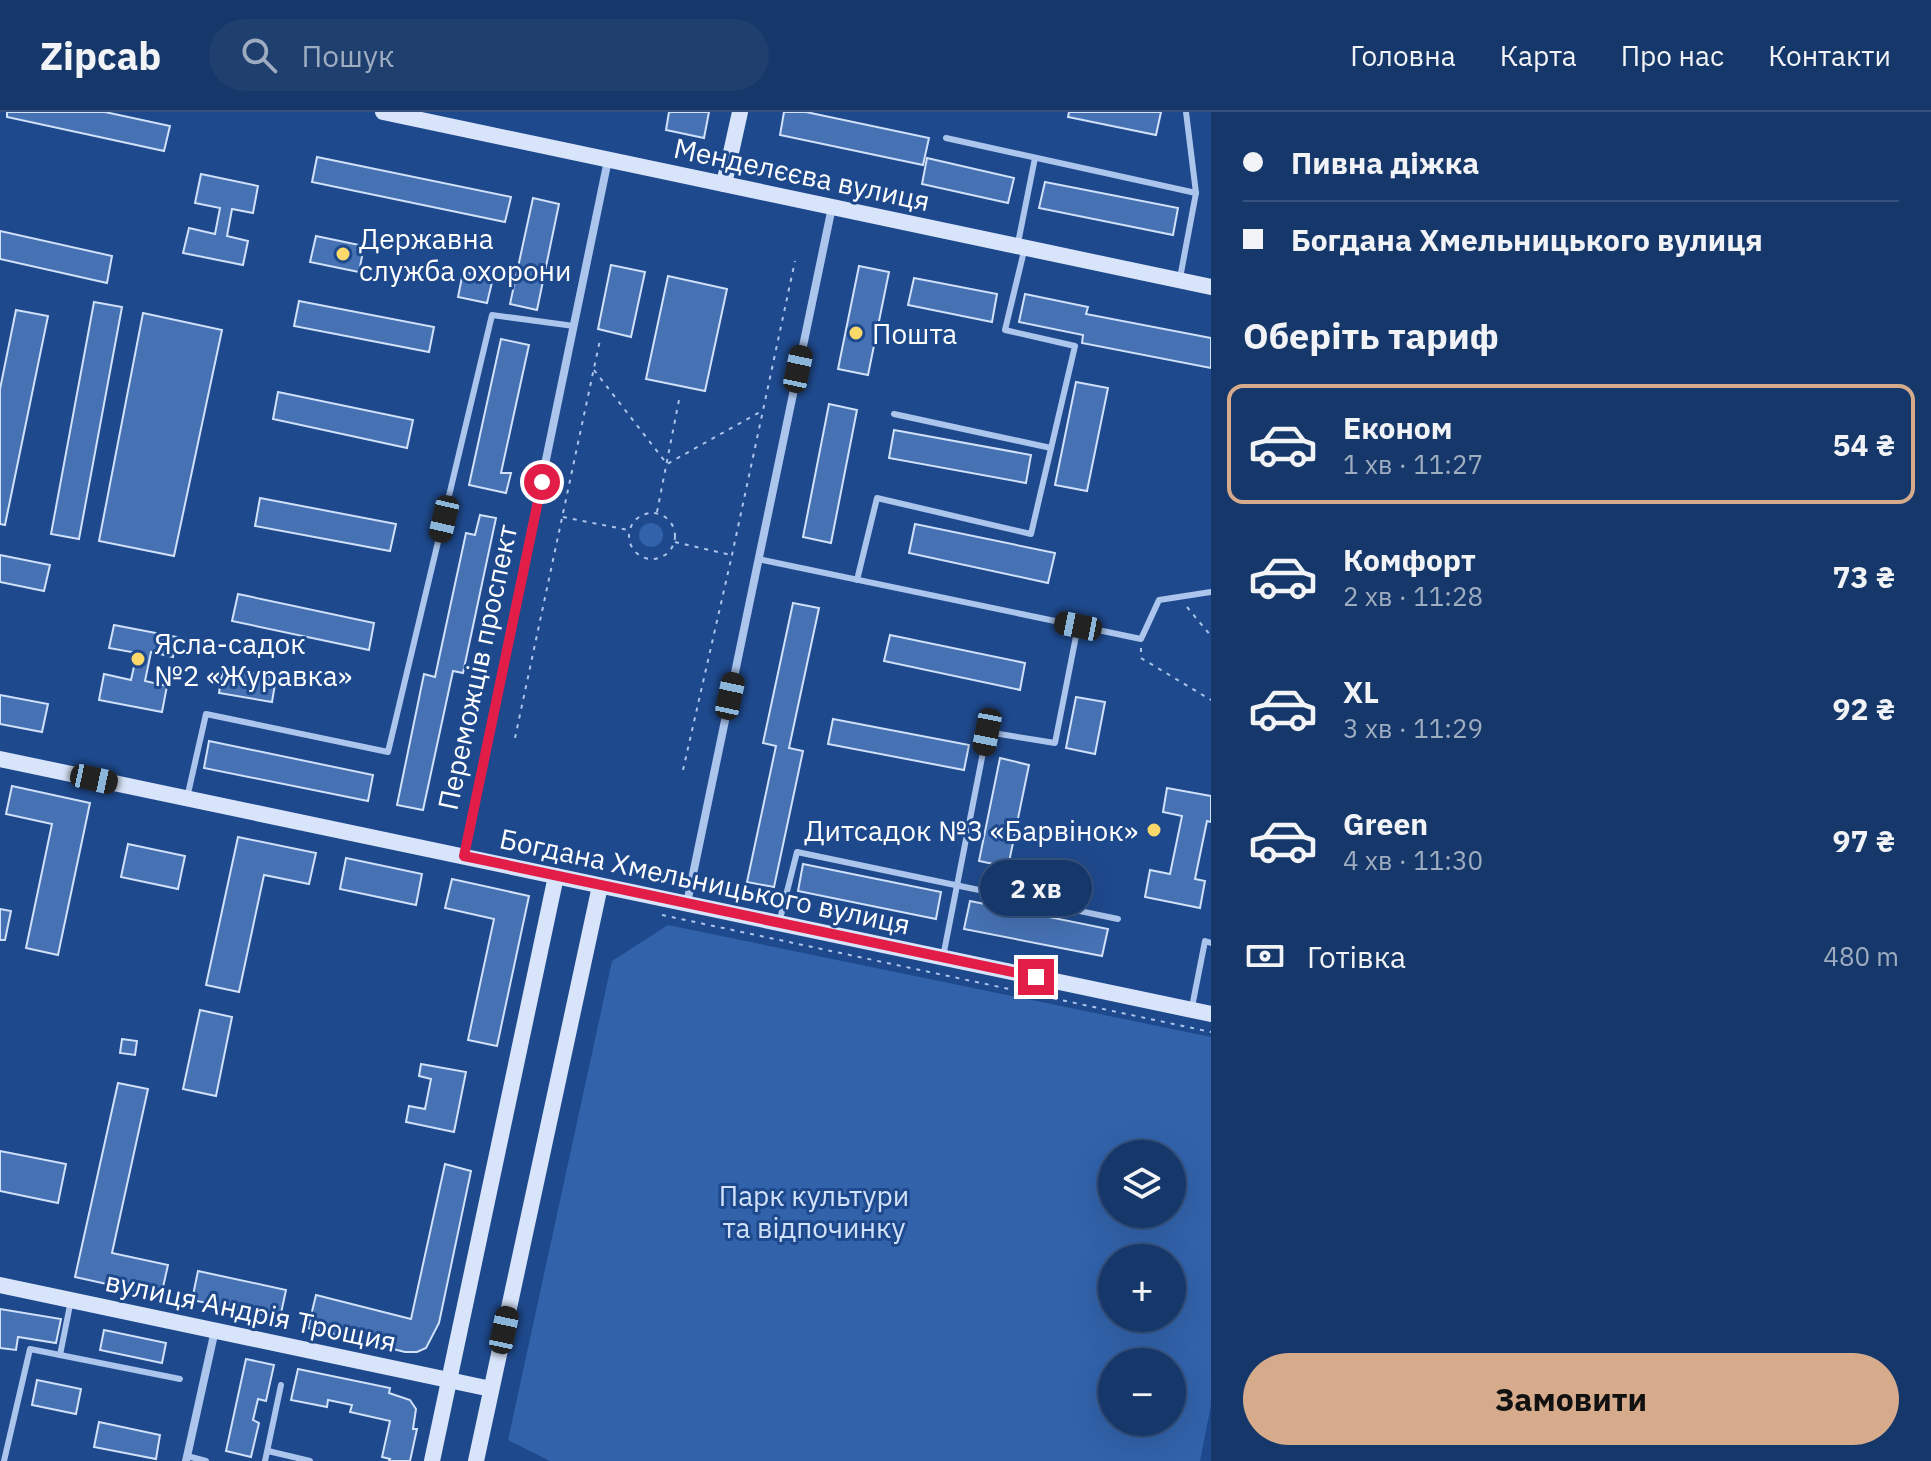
<!DOCTYPE html>
<html lang="uk">
<head>
<meta charset="utf-8">
<style>
	:root { --surface:#163769; --page:#1f3f6f; --text:#f1f3f6; --muted:#9eacc0; --line:#35517d; --accent:#d6ab8b }
	body { margin:0; font-family:"IBM Plex Sans",sans-serif; background:var(--page); color:var(--text); height:100vh; display:flex; flex-direction:column; font-size:30px; white-space:nowrap }
	* { box-sizing:border-box; margin:0 }
	p { font-size:26px; color:var(--muted) }
	.icon { flex:none; width:44px; height:44px; fill:none; stroke:currentColor; stroke-width:2; stroke-linecap:round; stroke-linejoin:round }
	.map { position:relative; flex:1; overflow:hidden }
	.panel { display:flex; flex-direction:column; background:var(--surface); width:720px }
	.panel>* { flex:none }
	.banner { display:grid; align-content:center; height:176px; padding:0 32px; background:var(--surface) }
	.controls { position:absolute; left:1098px; top:1028px; display:grid; gap:16px }
	.controls a { display:grid; place-items:center; width:88px; height:88px; border-radius:50%; background:var(--surface); box-shadow:0 8px 32px #0002,0 0 0 2px var(--line); font-size:40px }
	.end { position:absolute; width:36px; height:36px; margin:-18px; border:10px solid #e11d48; background:#fff; box-shadow:0 0 0 4px #fff }
	.from { border-radius:50% }
	.bubble { position:absolute; height:56px; border-radius:28px; background:var(--surface); box-shadow:0 8px 32px #0002,0 0 0 2px var(--line); font-size:26px; font-weight:800; line-height:56px; text-align:center }
	.car { position:absolute; width:24px; height:48px; margin:-24px -12px; border-radius:10px; box-shadow:0 0 6px 2px #0007; background:linear-gradient(#222 24%,#8ab4d8 0 40%,#222 0 76%,#8ab4d8 0 86%,#222 0) }
	.banner b { display:flex; align-items:center; gap:28px; height:76px; font-size:30px }
	.banner b+b { border-top:2px solid var(--line) }
	.banner i { width:20px; height:20px; background:var(--text) }
	ul { padding:0; list-style:none }
	li { display:flex; align-items:center; gap:24px; height:120px; margin:0 16px 12px; padding:0 16px; border:4px solid transparent; border-radius:16px }
	li div { flex:1 }
	li b { display:block; font-size:30px }
	li em { font-style:normal; font-weight:800 }
	li.selected { border-color:var(--accent) }
	li>.icon { width:72px; height:72px; stroke-width:1.5 }
	h2 { padding:0 32px; font-size:36px; line-height:96px }
	.pay { display:flex; align-items:center; gap:20px; height:88px; padding:0 32px; font-size:30px }
	.pay p { margin-inline-start:auto }
	.action { display:flex; gap:16px; margin-top:auto; padding:16px 32px }
	.action a { flex:1; height:92px; border-radius:48px; background:var(--accent); color:#111; font-size:32px; font-weight:800; line-height:92px; text-align:center }
	header { display:flex; align-items:center; gap:48px; box-sizing:border-box; height:112px; padding:0 40px; background:var(--surface); border-bottom:2px solid var(--line) }
	header strong { font-size:38px }
	nav { display:flex; gap:44px; margin-inline-start:auto; font-size:28px }
	.search { width:560px; height:72px; background:var(--page); display:flex; align-items:center; gap:20px; box-sizing:border-box; padding:0 28px; border-radius:44px; color:var(--muted); font-size:30px }
	main { display:flex; flex:1; min-height:0 }
	.map>svg:first-child { display:block }
	.green { fill:#3162aa; fill-rule:evenodd }
	.building { fill:#4672b4; stroke:#d0e1f9; stroke-width:2 }
	.lines { fill:none; stroke-linecap:round; stroke-linejoin:round }
	.path { stroke:#abc5ec; stroke-width:2; stroke-dasharray:4 6; stroke-linecap:butt }
	.lane { stroke:#abc5ec; stroke-width:6 }
	.street { stroke:#abc5ec; stroke-width:8 }
	.secondary { stroke:#d7e4f9; stroke-width:16 }
	.route { stroke:#e11d48; stroke-width:10 }
	.poi-dot { fill:#fbd86a; stroke:#1e498c; stroke-width:3 }
	.labels { text-anchor:middle; dominant-baseline:central; stroke-width:6; stroke-linejoin:round; paint-order:stroke }
	.street-label { font-size:28px; fill:#fff; stroke:#1e498c }
	.poi-label { font-size:28px; fill:#fff; stroke:#1e498c; text-anchor:start }
	.park-label { font-size:28px; fill:#d0e1f9; stroke:#1e498c }
</style>
</head>
<body>
<header>
<strong>Zipcab</strong>
<div class="search"><svg class="icon" aria-label="search" viewBox="0 0 24 24"><circle cx="10" cy="10" r="6"/><path d="M15 15l6 6"/></svg>Пошук</div>
<nav><a>Головна</a><a>Карта</a><a>Про нас</a><a>Контакти</a></nav>
</header>
<main>
<div class="map">
<svg width="1211" height="1349" viewBox="0 0 1211 1349">
	<rect width="100%" height="100%" fill="#1e498c"/>
	<g class="green">
		<circle cx="651" cy="423" r="12"/>
		<path d="M668 813 1211 925V1293L1200 1349H550L508 1328 612 849ZM1112 1042H1172V1102H1112ZM1112 1146H1172V1206H1112ZM1112 1250H1172V1310H1112Z"/>
	</g>
	<g class="building">
		<path d="M7 0H105L170 14 164 39 7 5Z"/>
		<path d="M669 0H709L704 26 666 18Z"/>
		<path d="M784 0H806L929 26 923 53 780 23Z"/>
		<path d="M1069 0H1161L1156 23 1068 5Z"/>
		<path d="M317 45 511 85 505 110 312 70Z"/>
		<path d="M927 46 1014 66 1008 91 922 72Z"/>
		<path d="M201 62 258 74 253 101 232 97 227 124 248 129 243 153 183 141 189 116 215 122 220 96 195 91Z"/>
		<path d="M1045 70 1178 96 1173 123 1039 96Z"/>
		<path d="M533 86 559 92 537 198 510 192Z"/>
		<path d="M0 119 112 144 107 171 0 147Z"/>
		<path d="M316 124 364 134 359 160 310 150Z"/>
		<path d="M611 153 645 160 631 225 598 217Z"/>
		<path d="M859 154 889 160 868 263 838 257Z"/>
		<path d="M463 160 493 166 487 191 458 185Z"/>
		<path d="M668 164 727 177 705 279 646 267Z"/>
		<path d="M914 166 997 182 992 210 908 193Z"/>
		<path d="M1025 182 1088 195 1086 202 1211 226V256L1082 231 1083 223 1019 210Z"/>
		<path d="M299 189 434 215 429 240 294 214Z"/>
		<path d="M94 190 122 195 79 427 51 422Z"/>
		<path d="M16 198 48 204 5 413 0 412V277Z"/>
		<path d="M143 201 222 218 174 444 99 429Z"/>
		<path d="M501 227 529 233 501 361H511L506 381 469 373Z"/>
		<path d="M1076 270 1108 276 1087 379 1055 373Z"/>
		<path d="M278 280 413 308 407 336 273 307Z"/>
		<path d="M829 292 857 298 831 431 803 425Z"/>
		<path d="M894 318 1031 343 1026 371 889 346Z"/>
		<path d="M260 386 396 412 390 439 255 414Z"/>
		<path d="M480 403 496 406 463 561 453 559 423 698 397 693 424 562 435 565 466 421 475 423Z"/>
		<path d="M915 412 1055 441 1048 471 909 441Z"/>
		<path d="M0 443 50 453 44 479 0 470Z"/>
		<path d="M238 482 374 511 369 538 232 509Z"/>
		<path d="M793 491 819 496 789 636 803 639 774 775 747 770 776 634 763 631Z"/>
		<path d="M114 513 177 525 173 545 151 540 145 569 167 574 162 600 99 588 104 562 131 568 137 541 109 536Z"/>
		<path d="M890 523 1025 551 1020 578 884 549Z"/>
		<path d="M223 556 276 566 272 590 219 581Z"/>
		<path d="M0 583 48 592 42 620 0 612Z"/>
		<path d="M1076 585 1105 590 1095 642 1066 636Z"/>
		<path d="M833 607 969 633 964 658 828 632Z"/>
		<path d="M209 629 373 663 368 689 204 656Z"/>
		<path d="M1000 646 1029 653 1008 755 979 749Z"/>
		<path d="M12 674 90 691 58 843 26 836 52 712 6 702Z"/>
		<path d="M1167 676 1211 684V710L1207 709 1195 767 1205 769 1200 796 1145 785 1150 758 1170 762 1182 704 1163 700Z"/>
		<path d="M238 725 316 741 309 772 264 763 239 880 206 873Z"/>
		<path d="M128 732 185 744 178 777 121 765Z"/>
		<path d="M346 746 422 762 416 793 340 777Z"/>
		<path d="M803 752 941 780 936 807 798 779Z"/>
		<path d="M452 767 529 784 497 934 468 928 494 807 445 796Z"/>
		<path d="M970 789 1108 817 1102 844 964 817Z"/>
		<path d="M0 797 11 799 5 828H0Z"/>
		<path d="M200 898 232 905 216 984 183 977Z"/>
		<path d="M122 927 137 929 135 943 120 941Z"/>
		<path d="M421 952 466 960 454 1020 406 1010 409 994 425 997 431 967 419 964Z"/>
		<path d="M118 971 148 977 112 1141 168 1153 161 1184 75 1165Z"/>
		<path d="M0 1039 66 1052 58 1091 0 1079Z"/>
		<path d="M445 1052 471 1059 439 1211 426 1236 417 1240H405L308 1216 316 1183 411 1207Z"/>
		<path d="M198 1159 286 1178 280 1206 192 1188Z"/>
		<path d="M0 1197 61 1207 56 1231 18 1225 16 1238 0 1236Z"/>
		<path d="M104 1218 166 1231 162 1251 100 1238Z"/>
		<path d="M246 1247 274 1253 266 1289 258 1287 253 1308 259 1311 251 1345 226 1339Z"/>
		<path d="M298 1257 390 1276 389 1281 410 1288 416 1297 413 1317H417L410 1349H389L390 1347 382 1345 390 1309 350 1300 352 1293 328 1288 327 1295 291 1288Z"/>
		<path d="M37 1268 81 1277 76 1302 32 1293Z"/>
		<path d="M99 1310 160 1323 156 1347 94 1335Z"/>
	</g>
	<g class="lines">
		<g class="path">
			<path d="M594 258 667 352 760 300"/>
			<path d="M657 400 680 283"/>
			<circle cx="652" cy="424" r="23"/>
			<path d="M563 405 628 418"/>
			<path d="M675 430 731 443"/>
			<path d="M1187 495 1211 524"/>
			<path d="M1141 536V546L1211 588"/>
			<path d="M515 626 600 228"/>
			<path d="M683 658 732 443 795 149"/>
			<path d="M662 803 1211 920"/>
		</g>
		<g class="lane">
			<path d="M946 26 1196 81"/>
			<path d="M1018 131 1035 46"/>
			<path d="M1180 166 1196 81 1186 0"/>
			<path d="M894 302 1051 336"/>
			<path d="M758 447 1141 527 1159 488 1211 480"/>
			<path d="M857 468 877 386 1031 422 1075 234 1005 218 1024 139"/>
			<path d="M187 686 206 602 388 640 492 203 574 214"/>
			<path d="M779 811 797 740 1118 807"/>
			<path d="M943 845 987 620 1055 631 1078 514"/>
			<path d="M1192 895 1205 829 1211 831"/>
			<path d="M60 1243 71 1188"/>
			<path d="M268 1339 310 1349"/>
			<path d="M187 1344 206 1349"/>
			<path d="M4 1349 30 1237 180 1267"/>
			<path d="M265 1349 281 1273"/>
		</g>
		<g class="street">
			<path d="M464 744 608 48"/>
			<path d="M687 791 832 95"/>
			<path d="M186 1349 215 1218"/>
		</g>
		<g class="secondary">
			<path d="M383 0 1211 175"/>
			<path d="M724 72 740 0"/>
			<path d="M0 647 1211 902"/>
			<path d="M0 1173 491 1277"/>
			<path d="M432 1349 556 764"/>
			<path d="M476 1349 600 774"/>
		</g>
	</g>
	<g class="lines">
		<path class="route" d="M542 370 464 744 1036 865"/>
	</g>
	<g class="poi-dot">
		<circle cx="343" cy="142" r="8"/>
		<circle cx="856" cy="221" r="8"/>
		<circle cx="138" cy="547" r="8"/>
		<circle cx="1154" cy="718" r="8"/>
	</g>
	<g class="labels">
		<g class="street-label">
			<text transform="translate(802 62) rotate(12)">Менделєєва вулиця</text>
			<text transform="translate(477 555) rotate(-78)">Переможців проспект</text>
			<text transform="translate(705 769) rotate(12)">Богдана Хмельницького вулиця</text>
			<text transform="translate(251 1199) rotate(12)">вулиця Андрія Трощия</text>
		</g>
		<g class="poi-label">
			<text x="359" y="126">Державна<tspan x="359" dy="32">служба охорони</tspan></text>
			<text x="872" y="221">Пошта</text>
			<text x="154" y="531">Ясла-садок<tspan x="154" dy="32">№2 «Журавка»</tspan></text>
			<text x="1138" y="718" text-anchor="end">Дитсадок №3 «Барвінок»</text>
		</g>
		<g class="park-label">
			<text x="814" y="1083">Парк культури<tspan x="814" dy="32">та відпочинку</tspan></text>
		</g>
	</g>
</svg>
<div class="controls">
<a><svg class="icon" aria-label="layers" viewBox="0 0 24 24"><path d="M12 4l9 5-9 5-9-5zM3 14l9 5 9-5"/></svg></a>
<a>+</a>
<a>−</a>
</div>
<i class="end from" style="left:542px;top:370px"></i>
<i class="end" style="left:1036px;top:865px"></i>
<div class="bubble" style="left:980px;top:748px;width:112px">2 хв</div>
<i class="car" style="left:798px;top:257px;rotate:12deg"></i>
<i class="car" style="left:444px;top:407px;rotate:193deg"></i>
<i class="car" style="left:1078px;top:514px;rotate:281deg"></i>
<i class="car" style="left:730px;top:584px;rotate:12deg"></i>
<i class="car" style="left:987px;top:620px;rotate:191deg"></i>
<i class="car" style="left:94px;top:667px;rotate:102deg"></i>
<i class="car" style="left:504px;top:1218px;rotate:12deg"></i>
</div>
<section class="panel">
<div class="banner">
<b><i class="from"></i>Пивна діжка</b>
<b><i></i>Богдана Хмельницького вулиця</b>
</div>
<h2>Оберіть тариф</h2>
<ul>
<li class="selected"><svg class="icon" aria-label="car" viewBox="0 0 24 24"><path d="M5 17H2v-5l4-1 3-4h7l3 4 3 1v5h-3M9 17h6M6 11h13"/><circle cx="7" cy="17" r="2"/><circle cx="17" cy="17" r="2"/></svg><div><b>Економ</b><p>1 хв · 11:27</p></div><em>54 ₴</em></li>
<li><svg class="icon" aria-label="car" viewBox="0 0 24 24"><path d="M5 17H2v-5l4-1 3-4h7l3 4 3 1v5h-3M9 17h6M6 11h13"/><circle cx="7" cy="17" r="2"/><circle cx="17" cy="17" r="2"/></svg><div><b>Комфорт</b><p>2 хв · 11:28</p></div><em>73 ₴</em></li>
<li><svg class="icon" aria-label="car" viewBox="0 0 24 24"><path d="M5 17H2v-5l4-1 3-4h7l3 4 3 1v5h-3M9 17h6M6 11h13"/><circle cx="7" cy="17" r="2"/><circle cx="17" cy="17" r="2"/></svg><div><b>XL</b><p>3 хв · 11:29</p></div><em>92 ₴</em></li>
<li><svg class="icon" aria-label="car" viewBox="0 0 24 24"><path d="M5 17H2v-5l4-1 3-4h7l3 4 3 1v5h-3M9 17h6M6 11h13"/><circle cx="7" cy="17" r="2"/><circle cx="17" cy="17" r="2"/></svg><div><b>Green</b><p>4 хв · 11:30</p></div><em>97 ₴</em></li>
</ul>
<div class="pay"><svg class="icon" aria-label="cash" viewBox="0 0 24 24"><path d="M3 7h18v10H3z"/><circle cx="12" cy="12" r="2"/></svg>Готівка<p>480 m</p></div>
<div class="action"><a>Замовити</a></div>
</section>
</main>
</body>
</html>
